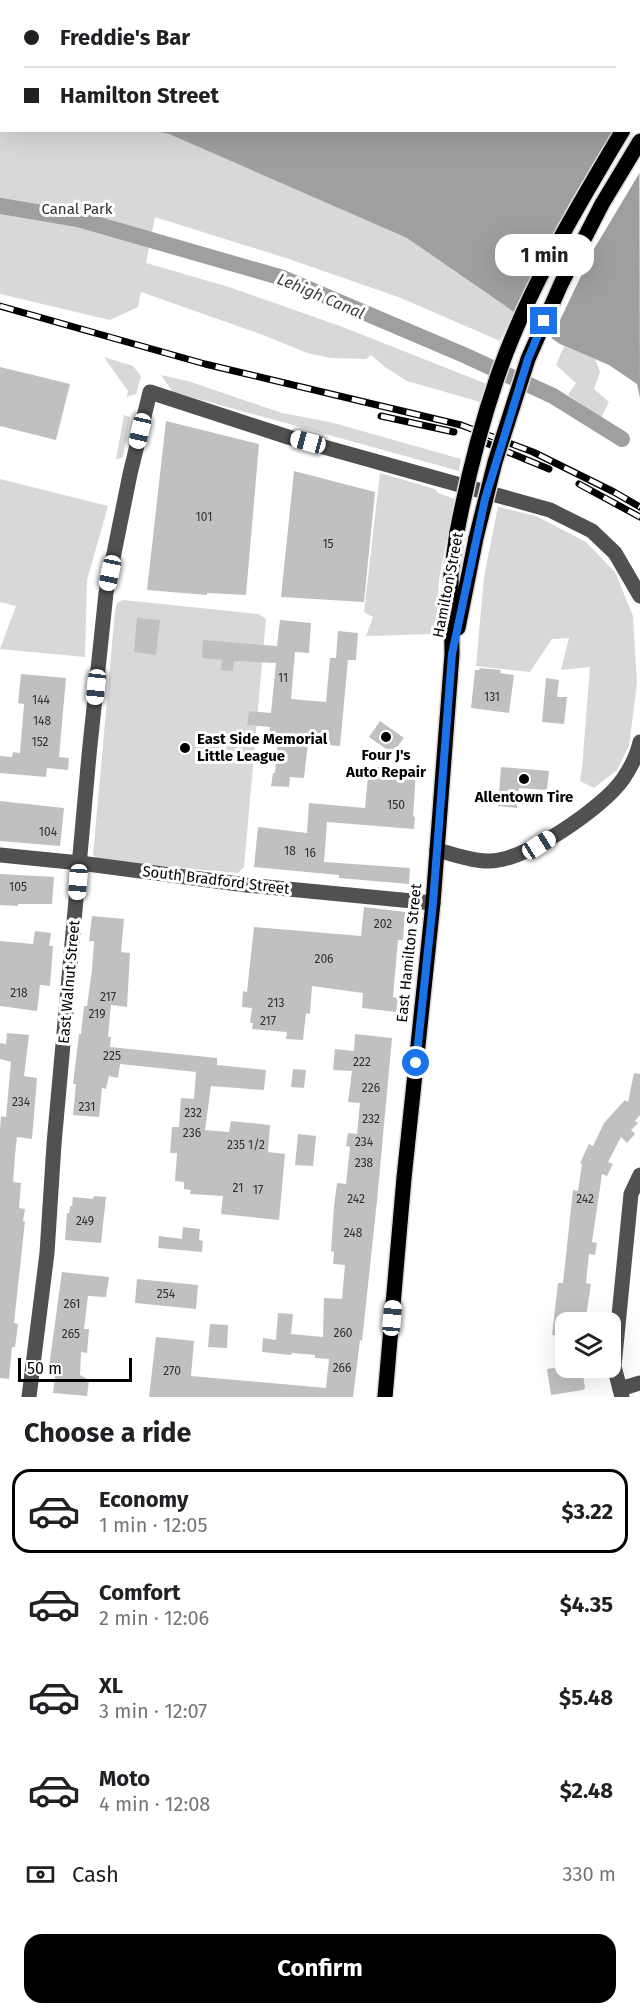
<!DOCTYPE html>
<html lang="en">
<head>
<meta charset="utf-8">
<style>
	:root { --surface:#fff; --page:#f2f2f2; --text:#202124; --muted:#757577; --line:#e0e0e0; --accent:#000 }
	body { margin:0; font-family:"Fira Sans",sans-serif; background:var(--page); color:var(--text); height:100vh; display:flex; flex-direction:column; font-size:22px; white-space:nowrap }
	* { box-sizing:border-box; margin:0 }
	p { font-size:20px; color:var(--muted) }
	.icon { flex:none; width:33px; height:33px; fill:none; stroke:currentColor; stroke-width:2; stroke-linecap:round; stroke-linejoin:round }
	.map { position:relative; height:1397px; overflow:hidden }
	.details { display:flex; flex-direction:column; background:var(--surface); flex:1 }
	.details>* { flex:none }
	.hud { position:absolute; left:0px; top:0px; width:640px; height:132px; box-shadow:0 6px 24px #0002; display:grid; align-content:center; height:132px; padding:0 24px; background:var(--surface) }
	.tools { position:absolute; left:555px; top:1312px; display:grid; gap:12px }
	.tools a { display:grid; place-items:center; width:66px; height:66px; border-radius:12px; background:var(--surface); box-shadow:0 6px 24px #0002; font-size:30px }
	.scale { position:absolute; left:18px; bottom:15px; width:114px; box-sizing:border-box; padding-left:6px; border:3px solid #000; border-top:0; font-size:16px; line-height:21px; white-space:nowrap; color:#000; -webkit-text-stroke:4px #fff; paint-order:stroke }
	.end { position:absolute; width:27px; height:27px; margin:-14px; border:8px solid #1a73e8; background:#fff; box-shadow:0 0 0 3px #fff }
	.from { border-radius:50% }
	.bubble { position:absolute; height:42px; border-radius:18px; background:var(--surface); box-shadow:0 6px 24px #0002; font-size:20px; font-weight:700; line-height:42px; text-align:center }
	.car { position:absolute; width:18px; height:36px; margin:-18px -9px; border-radius:8px; box-shadow:0 0 4px 2px #0007; background:linear-gradient(#fff 24%,#345 0 40%,#fff 0 76%,#345 0 86%,#fff 0) }
	.hud b { display:flex; align-items:center; gap:21px; height:57px; font-size:22px }
	.hud b+b { border-top:2px solid var(--line) }
	.hud i { width:15px; height:15px; background:var(--text) }
	ul { padding:0; list-style:none }
	li { display:flex; align-items:center; gap:18px; height:84px; margin:0 12px 9px; padding:0 12px; border:3px solid transparent; border-radius:18px }
	li div { flex:1 }
	li b { display:block; font-size:22px }
	li em { font-style:normal; font-weight:700 }
	li.active { border-color:var(--accent) }
	li>.icon { width:54px; height:54px; stroke-width:1.5 }
	h2 { padding:0 24px; font-size:27px; line-height:72px }
	.pay { display:flex; align-items:center; gap:15px; height:66px; padding:0 24px; font-size:22px }
	.pay p { margin-inline-start:auto }
	.primary-button { display:flex; gap:12px; margin-top:auto; padding:12px 24px }
	.primary-button a { flex:1; height:69px; border-radius:18px; background:var(--accent); color:#fff; font-size:24px; font-weight:700; line-height:69px; text-align:center }
	.map>svg:first-child { display:block }
	.green { fill:#d8d8d8 }
	.water { fill:#9f9f9f }
	.pier { fill:#fff }
	.lines { fill:none; stroke-linecap:round; stroke-linejoin:round }
	.canal { stroke:#9f9f9f; stroke-width:16 }
	.building { fill:#c0c0c0 }
	.major-casing { stroke:#dbdbdb; stroke-width:18 }
	.minor { stroke:#515151; stroke-width:15 }
	.major { stroke:#000; stroke-width:15 }
	.rail-casing { stroke:#000; stroke-width:7 }
	.rail { stroke:#fff; stroke-width:4.5; stroke-dasharray:14; stroke-linecap:butt }
	.major-bridge-casing { stroke:#dbdbdb; stroke-width:18; stroke-linecap:butt }
	.major-bridge { stroke:#000; stroke-width:15 }
	.route { stroke:#1a73e8; stroke-width:8 }
	.poi-dot { fill:#000; stroke:#fff; stroke-width:2 }
	.labels { text-anchor:middle; dominant-baseline:central; stroke-width:6; stroke-linejoin:round; paint-order:stroke }
	.number-label { font-size:12px; fill:#303030 }
	.park-label { font-size:15px; fill:#2f2f2f; stroke:#fff }
	.street-label { font-size:15px; fill:#000; stroke:#fff }
	.poi-label { font-size:15px; font-weight:bold; fill:#000; stroke:#fff }
	.water-label { font-size:16px; font-style:italic; fill:#404040; stroke:#fff }
</style>
</head>
<body>
<div class="map">
<svg width="640" height="1397" viewBox="0 0 640 1397">
	<rect width="100%" height="100%" fill="#fff"/>
	<g class="green">
		<path d="M0 97 2 130H155L169 134 407 238 514 312 500 341 401 298 289 259 155 217 146 263 229 287 340 326 487 384 480 402 407 381 385 367 371 355 366 359 331 358 307 353 263 335 141 292 138 307 110 320 0 294Z"/>
		<path d="M564 346 595 359 600 372 594 389 609 402 601 418 568 395 576 383 556 365Z"/>
		<path d="M104 357 133 366 141 376 136 394 127 397 128 391Z"/>
		<path d="M161 375 188 381 282 413 330 422 461 459 459 471 173 392Z"/>
		<path d="M124 415 130 417 123 457 116 460Z"/>
		<path d="M380 473 435 489 438 493 455 499 439 579 436 634 366 636 373 617 364 612Z"/>
		<path d="M0 479 108 506 87 580 85 657 0 649 16 606 0 602Z"/>
		<path d="M498 507 536 516 586 542 615 572 633 616 637 683 629 746 617 770 594 788 580 781 582 769 590 667 561 670 569 638 552 639 530 672 476 666 484 577Z"/>
		<path d="M123 600 259 614 266 619 244 867 238 873 100 861 93 855 115 611 117 603Z"/>
	</g>
	<g class="water">
		<path d="M0 0H579L599 1 2 2 1 97Z"/>
		<path d="M639 7 640 398 637 384 609 365 560 344 407 238 169 134 155 131 639 130Z"/>
	</g>
	<path class="pier" d="M640 88V172L594 249 550 341 514 316 530 278 572 199 614 131 639 130Z"/>
	<g class="lines">
		<path class="canal" d="M0 206 78 219 283 278 464 355 553 396 622 439"/>
	</g>
	<g class="building">
		<path d="M0 367 70 384 56 440 0 426Z"/>
		<path d="M166 421 259 444 246 595 207 593V595L147 590Z"/>
		<path d="M294 471 375 492 364 602 281 597Z"/>
		<path d="M137 618 160 620 156 655 134 652Z"/>
		<path d="M280 620 311 623 309 653 295 652 291 699 326 702 330 658H336L338 631 358 633 356 660H348L340 746 308 743 304 778 290 777 289 787 271 786 273 773H275L278 740 269 739 270 727 247 725 249 711 271 713 276 663 234 661 233 671 221 670 222 660 202 658 203 640 277 646Z"/>
		<path d="M480 668 501 670 500 673 514 675 509 713 471 708 475 670H479Z"/>
		<path d="M21 674 66 678 59 757 69 758 68 770 47 768 46 777 0 773V756L12 757 13 752 20 753 24 704 18 703Z"/>
		<path d="M546 678 559 680 557 697H567L564 724 542 722Z"/>
		<path d="M380 721 404 738 392 753 369 737Z"/>
		<path d="M369 766 416 771 413 816 415 817 414 829 327 822 324 862 410 868 409 884 339 878V875L254 867 258 827 307 833 309 803 365 808Z"/>
		<path d="M501 767 549 771 547 790 519 788 517 808 498 806Z"/>
		<path d="M0 801 64 808 60 846 0 841Z"/>
		<path d="M0 874 54 877 52 904H18V906L0 905Z"/>
		<path d="M364 907 405 912 403 940H398L393 997 398 998 396 1012 362 1008 363 993 312 986 310 1014 306 1013 303 1040 286 1039 287 1032 252 1029 253 1023H250L252 1008 242 1007 243 991 247 992 254 927 361 936Z"/>
		<path d="M92 916 124 919 121 952 130 953 127 1007 111 1005 108 1037H111L110 1047 217 1058V1065L266 1070 264 1090 211 1086 205 1130 229 1132 231 1121 270 1125 268 1152 285 1154 279 1220 221 1214 223 1196 190 1194 191 1190 184 1189V1182L175 1181 177 1153H170L172 1127H179L181 1098 194 1099 196 1072 120 1064 118 1078 109 1076 106 1089 102 1088 99 1117 73 1115 76 1084H73L79 1034H81L84 1006H87L92 970 94 941H89Z"/>
		<path d="M35 931 51 933 49 946H53L50 986 40 985 37 1011 0 1006V941L33 944Z"/>
		<path d="M7 1033 29 1035 24 1076 37 1078 32 1139 17 1137 15 1155 13 1182 21 1183 19 1208 25 1209 23 1221H25L14 1323 18 1324 15 1347H12L9 1379 0 1378V1130L1 1116 6 1117 11 1062 0 1059V1043L6 1044Z"/>
		<path d="M355 1034 392 1038 377 1201 362 1341 360 1340 353 1397H149L156 1337 194 1341 191 1376 326 1388 329 1359 315 1358V1355L292 1353 291 1355 262 1352 263 1338 276 1340 278 1313 293 1314 291 1334 323 1337 324 1298 342 1299 345 1265 333 1264 334 1252 331 1251 334 1206 337 1183 346 1184 350 1147 346 1146 348 1133 357 1134 360 1103 348 1102 352 1071 333 1070 335 1049 354 1051Z"/>
		<path d="M293 1069 306 1070 304 1088 291 1087Z"/>
		<path d="M634 1073 640 1074V1115L635 1121 638 1123 631 1130 635 1134 627 1143 621 1137 608 1162 613 1164 607 1176 602 1174 592 1242 597 1243 595 1255 589 1254 586 1283 591 1284 585 1323H566V1337L552 1335 558 1283H563L573 1190 578 1191 582 1164 580 1163 589 1144 593 1146 604 1123 625 1100 628 1102Z"/>
		<path d="M298 1134 316 1136 313 1166 295 1165Z"/>
		<path d="M94 1196 106 1197 101 1243 65 1240 67 1213H69L70 1206H72L73 1197 93 1199Z"/>
		<path d="M183 1227 200 1229 199 1240 203 1241 202 1252 158 1248 159 1236 182 1239Z"/>
		<path d="M62 1272 109 1277 106 1297 88 1296 84 1329H89L87 1353 81 1352 80 1375 89 1380 87 1396 53 1393 56 1368 49 1367Z"/>
		<path d="M137 1279 198 1285 196 1309 135 1303Z"/>
		<path d="M210 1324 228 1325 227 1348 208 1347Z"/>
		<path d="M566 1366V1368H582L585 1388 583 1390 551 1395 547 1369Z"/>
	</g>
	<g class="lines">
		<defs>
			<g id="major">
				<path d="M639 105 640 103"/>
				<path d="M458 628 476 538"/>
				<path d="M385 1397 404 1178 433 903 452 654 451 575 457 532"/>
			</g>
		</defs>
		<use href="#major" class="major-casing"/>
		<g class="minor">
			<path d="M437 850C453 854 471 861 487 861 523 863 603 808 623 779 631 767 637 756 640 742"/>
			<path d="M0 855 80 863 246 885 433 903"/>
			<path d="M620 1389 640 1383"/>
			<path d="M29 1397 47 1253 54 1144 89 755 106 593 130 474 150 392 288 437 550 510 592 531 615 553 640 596"/>
			<path d="M622 1397 614 1366 631 1194 640 1175"/>
		</g>
		<use href="#major" class="major"/>
		<defs>
			<g id="rail">
				<path d="M0 306 205 364 461 425 533 452 614 492 640 507"/>
				<path d="M381 416 454 432"/>
				<path d="M474 438 549 469"/>
				<path d="M579 484 640 517"/>
			</g>
		</defs>
		<use href="#rail" class="rail-casing"/>
		<use href="#rail" class="rail"/>
		<defs>
			<g id="major-bridge">
				<path d="M457 532C467 480 480 428 497 378 527 290 576 209 623 130"/>
				<path d="M476 538 495 462 528 359 561 284 602 204 640 141"/>
			</g>
		</defs>
		<use href="#major-bridge" class="major-bridge-casing"/>
		<use href="#major-bridge" class="major-bridge"/>
	</g>
	<g class="lines">
		<path class="route" d="M416 1063 433 903 452 654 485 499 528 359 544 321"/>
	</g>
	<g class="poi-dot">
		<circle cx="386" cy="737" r="6"/>
		<circle cx="185" cy="748" r="6"/>
		<circle cx="524" cy="779" r="6"/>
	</g>
	<g class="labels">
		<g class="number-label">
			<text x="204" y="517">101</text>
			<text x="328" y="544">15</text>
			<text x="283" y="678">11</text>
			<text x="492" y="697">131</text>
			<text x="41" y="700">144</text>
			<text x="42" y="721">148</text>
			<text x="40" y="742">152</text>
			<text x="396" y="805">150</text>
			<text x="48" y="832">104</text>
			<text x="290" y="851">18</text>
			<text x="310" y="853">16</text>
			<text x="18" y="887">105</text>
			<text x="383" y="924">202</text>
			<text x="324" y="959">206</text>
			<text x="19" y="993">218</text>
			<text x="108" y="997">217</text>
			<text x="276" y="1003">213</text>
			<text x="97" y="1014">219</text>
			<text x="268" y="1021">217</text>
			<text x="112" y="1056">225</text>
			<text x="362" y="1062">222</text>
			<text x="371" y="1088">226</text>
			<text x="21" y="1102">234</text>
			<text x="87" y="1107">231</text>
			<text x="193" y="1113">232</text>
			<text x="371" y="1119">232</text>
			<text x="192" y="1133">236</text>
			<text x="364" y="1142">234</text>
			<text x="246" y="1145">235 1/2</text>
			<text x="364" y="1163">238</text>
			<text x="238" y="1188">21</text>
			<text x="258" y="1190">17</text>
			<text x="356" y="1199">242</text>
			<text x="585" y="1199">242</text>
			<text x="85" y="1221">249</text>
			<text x="353" y="1233">248</text>
			<text x="166" y="1294">254</text>
			<text x="72" y="1304">261</text>
			<text x="343" y="1333">260</text>
			<text x="71" y="1334">265</text>
			<text x="342" y="1368">266</text>
			<text x="172" y="1371">270</text>
		</g>
		<g class="park-label">
			<text x="77" y="209">Canal Park</text>
		</g>
		<g class="street-label">
			<text transform="translate(448 585) rotate(-79)">Hamilton Street</text>
			<text transform="translate(216 880) rotate(7)">South Bradford Street</text>
			<text transform="translate(409 953) rotate(-84)">East Hamilton Street</text>
			<text transform="translate(69 982) rotate(-85)">East Walnut Street</text>
		</g>
		<g class="poi-label">
			<text x="197" y="739" text-anchor="start">East Side Memorial<tspan x="197" dy="17">Little League</tspan></text>
			<text x="386" y="755">Four J's<tspan x="386" dy="17">Auto Repair</tspan></text>
			<text x="524" y="797">Allentown Tire</text>
		</g>
		<g class="water-label">
			<text transform="translate(321 296) rotate(23)">Lehigh Canal</text>
		</g>
	</g>
</svg>
<div class="tools">
<a><svg class="icon" aria-label="layers" viewBox="0 0 24 24"><path d="M12 4l9 5-9 5-9-5zM3 14l9 5 9-5"/></svg></a>
</div>
<div class="scale">50 m</div>
<i class="end from" style="left:416px;top:1063px"></i>
<i class="end" style="left:544px;top:321px"></i>
<div class="bubble" style="left:495px;top:234px;width:99px">1 min</div>
<i class="car" style="left:140px;top:431px;rotate:193deg"></i>
<i class="car" style="left:308px;top:442px;rotate:285deg"></i>
<i class="car" style="left:110px;top:573px;rotate:192deg"></i>
<i class="car" style="left:96px;top:687px;rotate:186deg"></i>
<i class="car" style="left:539px;top:845px;rotate:58deg"></i>
<i class="car" style="left:78px;top:882px;rotate:184deg"></i>
<i class="car" style="left:392px;top:1318px;rotate:5deg"></i>
<div class="hud">
<b><i class="from"></i>Freddie's Bar</b>
<b><i></i>Hamilton Street</b>
</div>
</div>
<section class="details">
<h2>Choose a ride</h2>
<ul>
<li class="active"><svg class="icon" aria-label="car" viewBox="0 0 24 24"><path d="M5 17H2v-5l4-1 3-4h7l3 4 3 1v5h-3M9 17h6M6 11h13"/><circle cx="7" cy="17" r="2"/><circle cx="17" cy="17" r="2"/></svg><div><b>Economy</b><p>1 min · 12:05</p></div><em>$3.22</em></li>
<li><svg class="icon" aria-label="car" viewBox="0 0 24 24"><path d="M5 17H2v-5l4-1 3-4h7l3 4 3 1v5h-3M9 17h6M6 11h13"/><circle cx="7" cy="17" r="2"/><circle cx="17" cy="17" r="2"/></svg><div><b>Comfort</b><p>2 min · 12:06</p></div><em>$4.35</em></li>
<li><svg class="icon" aria-label="car" viewBox="0 0 24 24"><path d="M5 17H2v-5l4-1 3-4h7l3 4 3 1v5h-3M9 17h6M6 11h13"/><circle cx="7" cy="17" r="2"/><circle cx="17" cy="17" r="2"/></svg><div><b>XL</b><p>3 min · 12:07</p></div><em>$5.48</em></li>
<li><svg class="icon" aria-label="car" viewBox="0 0 24 24"><path d="M5 17H2v-5l4-1 3-4h7l3 4 3 1v5h-3M9 17h6M6 11h13"/><circle cx="7" cy="17" r="2"/><circle cx="17" cy="17" r="2"/></svg><div><b>Moto</b><p>4 min · 12:08</p></div><em>$2.48</em></li>
</ul>
<div class="pay"><svg class="icon" aria-label="cash" viewBox="0 0 24 24"><path d="M3 7h18v10H3z"/><circle cx="12" cy="12" r="2"/></svg>Cash<p>330 m</p></div>
<div class="primary-button"><a>Confirm</a></div>
</section>
</body>
</html>
